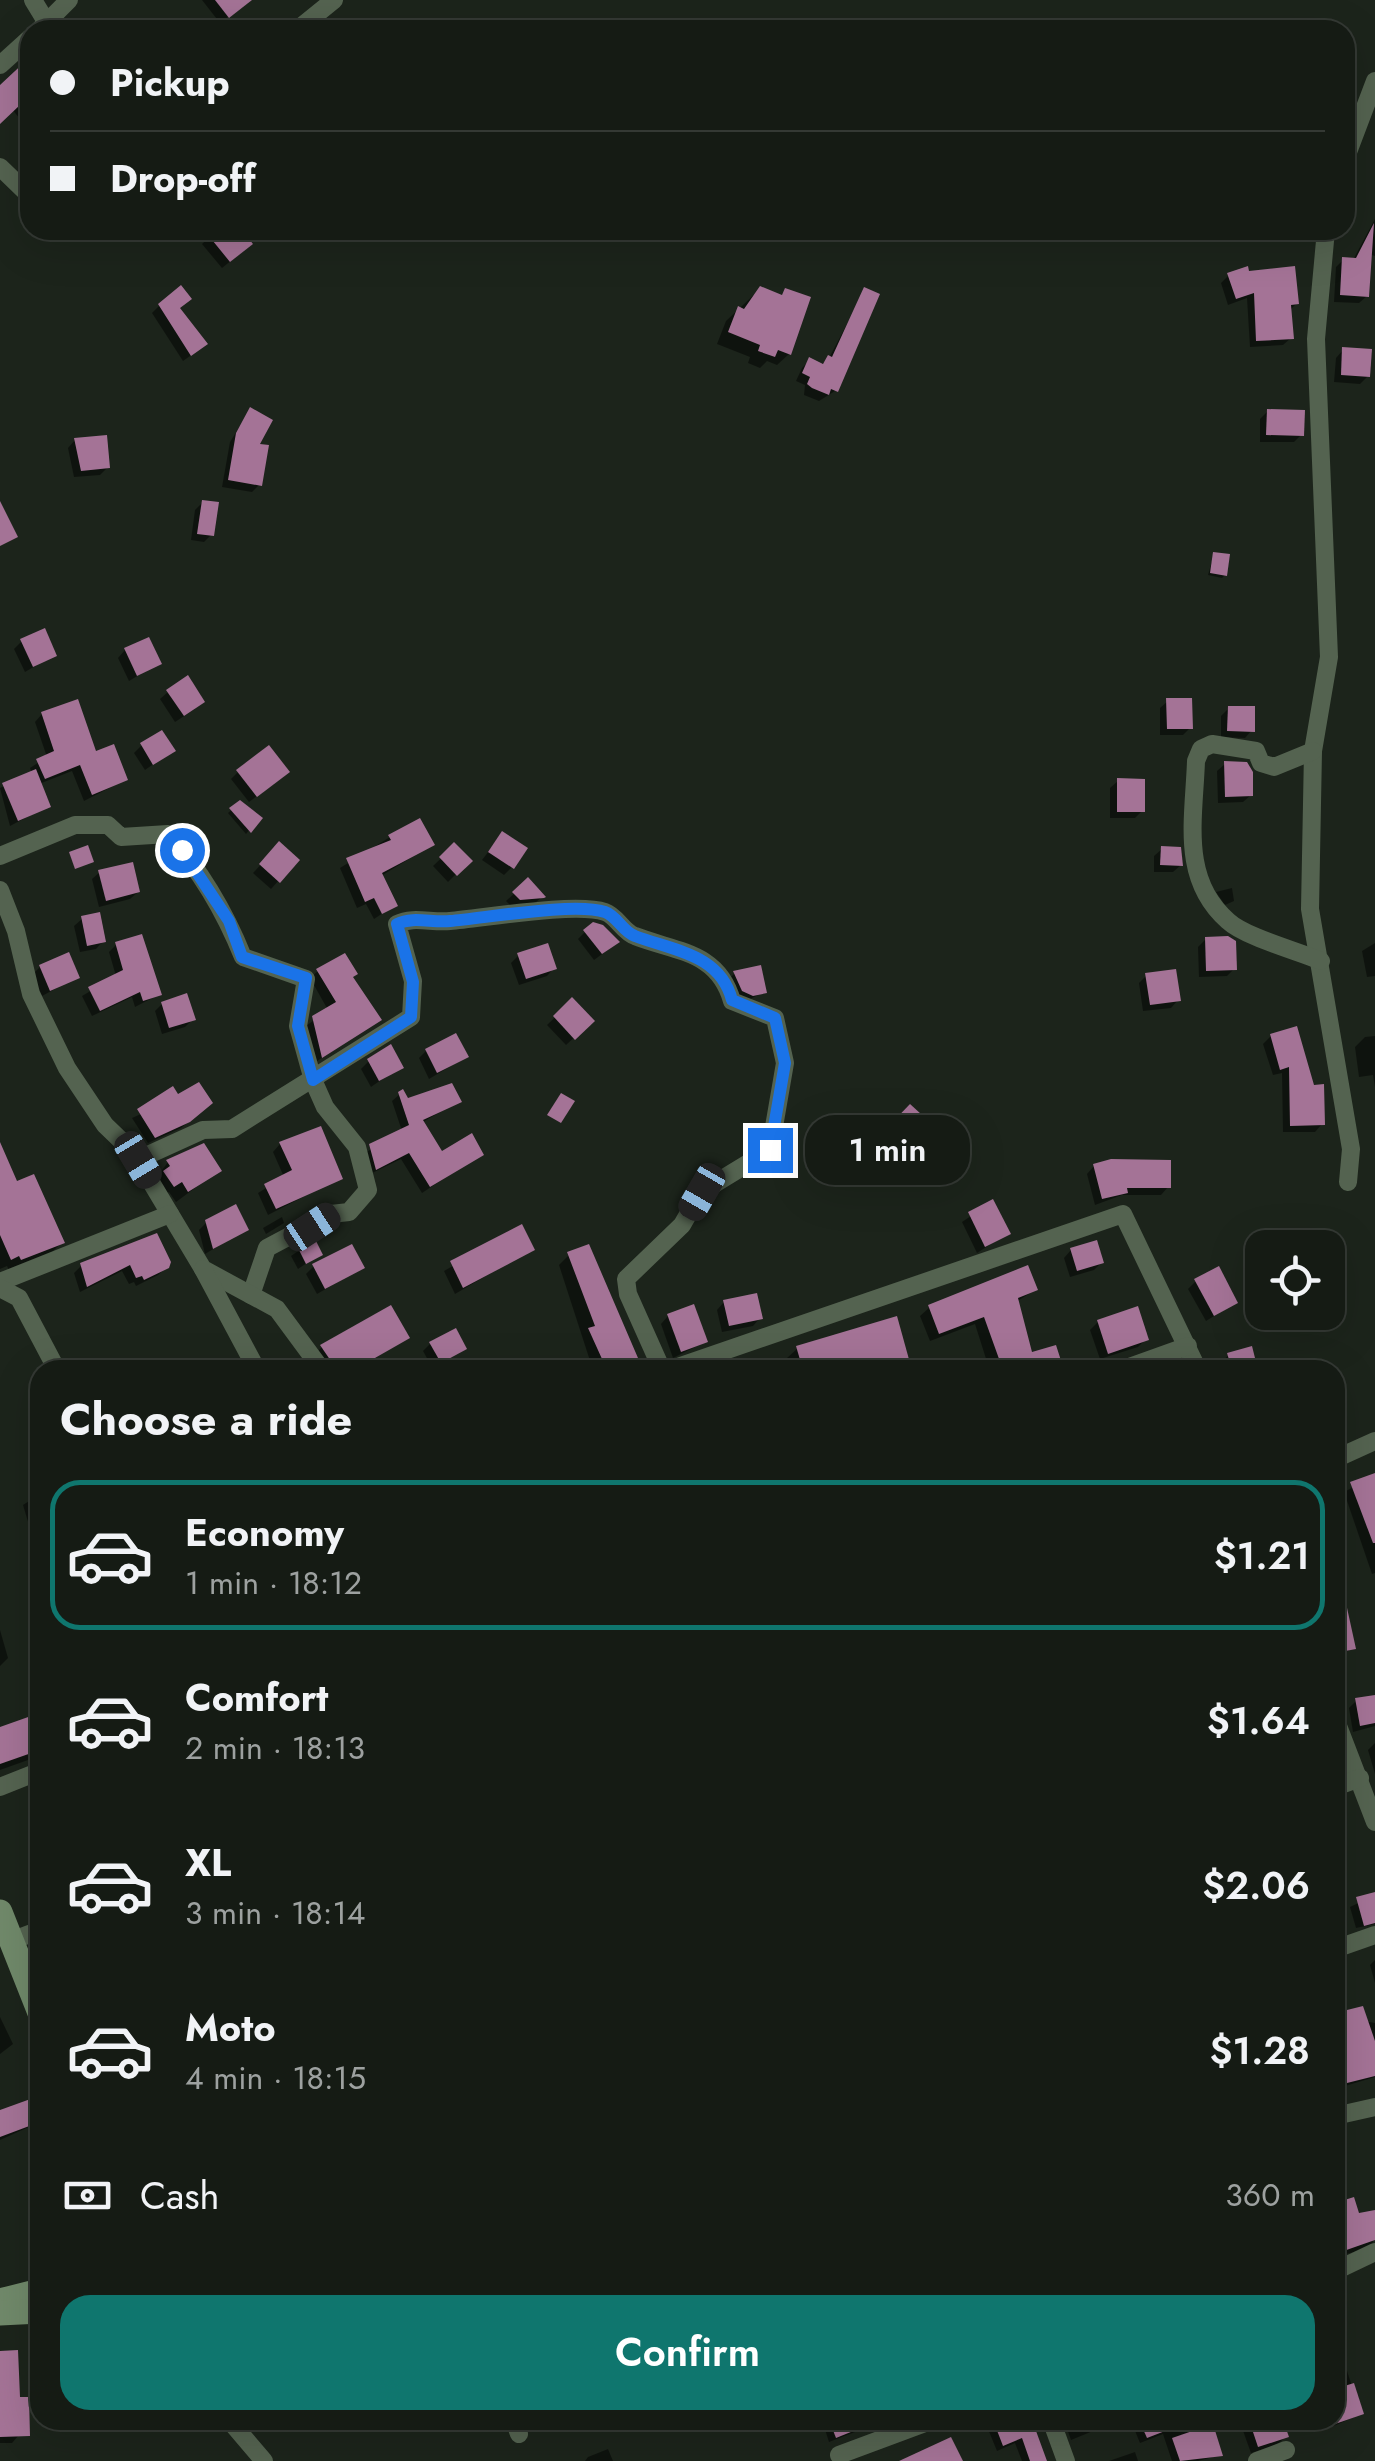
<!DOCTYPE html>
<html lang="en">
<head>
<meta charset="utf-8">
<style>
	:root { --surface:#151b14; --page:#222822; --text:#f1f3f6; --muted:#9da1a0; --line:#343934; --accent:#0f766e }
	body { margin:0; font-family:Jost,sans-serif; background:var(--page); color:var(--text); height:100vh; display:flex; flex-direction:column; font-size:38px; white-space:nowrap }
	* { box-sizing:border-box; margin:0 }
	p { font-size:32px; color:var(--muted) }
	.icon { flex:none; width:55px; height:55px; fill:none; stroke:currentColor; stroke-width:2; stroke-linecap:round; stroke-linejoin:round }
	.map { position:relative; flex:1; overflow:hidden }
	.drawer { position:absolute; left:30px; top:1360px; width:1315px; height:1070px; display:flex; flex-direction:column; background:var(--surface); border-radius:30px; box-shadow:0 10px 40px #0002,0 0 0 2px var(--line) }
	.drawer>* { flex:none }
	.guide { position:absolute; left:20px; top:20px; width:1335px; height:220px; border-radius:30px; box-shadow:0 10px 40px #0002,0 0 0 2px var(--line); display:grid; align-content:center; height:220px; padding:0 30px; background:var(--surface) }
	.buttons { position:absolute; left:1245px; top:1230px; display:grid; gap:20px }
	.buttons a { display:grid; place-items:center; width:100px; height:100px; border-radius:20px; background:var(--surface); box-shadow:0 10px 40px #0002,0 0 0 2px var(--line); font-size:50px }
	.end { position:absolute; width:45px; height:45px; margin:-22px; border:12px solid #1a73e8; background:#fff; box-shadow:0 0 0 5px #fff }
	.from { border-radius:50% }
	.bubble { position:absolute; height:70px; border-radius:30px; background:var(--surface); box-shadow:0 10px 40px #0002,0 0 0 2px var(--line); font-size:32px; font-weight:600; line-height:70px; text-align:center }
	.car { position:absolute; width:30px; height:60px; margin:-30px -15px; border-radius:12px; box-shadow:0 0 8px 2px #0007; background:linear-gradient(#222 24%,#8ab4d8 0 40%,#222 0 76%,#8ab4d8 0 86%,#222 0) }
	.guide b { display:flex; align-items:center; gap:35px; height:95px; font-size:38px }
	.guide b+b { border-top:2px solid var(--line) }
	.guide i { width:25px; height:25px; background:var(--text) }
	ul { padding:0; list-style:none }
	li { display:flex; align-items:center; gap:30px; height:150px; margin:0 20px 15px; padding:0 10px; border:5px solid transparent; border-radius:30px }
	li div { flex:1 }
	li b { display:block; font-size:38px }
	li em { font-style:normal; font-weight:600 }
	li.current { border-color:var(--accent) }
	li>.icon { width:90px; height:90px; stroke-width:1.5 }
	h2 { padding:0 30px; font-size:45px; line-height:120px }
	.pay { display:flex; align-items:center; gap:25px; height:110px; padding:0 30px; font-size:38px }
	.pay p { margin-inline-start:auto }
	.primary-button { display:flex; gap:20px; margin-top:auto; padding:20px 30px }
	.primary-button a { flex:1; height:115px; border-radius:30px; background:var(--accent); color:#fff; font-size:40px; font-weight:600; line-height:115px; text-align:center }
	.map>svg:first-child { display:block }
	.shadow { fill:#0007 }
	.building { fill:#a47396 }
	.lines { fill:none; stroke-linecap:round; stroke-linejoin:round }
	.street { stroke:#546350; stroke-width:18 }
	.secondary { stroke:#70896a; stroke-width:25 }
	.route { stroke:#1a73e8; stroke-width:12 }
</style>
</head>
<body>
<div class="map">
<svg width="1375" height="2461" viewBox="0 0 1375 2461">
	<rect width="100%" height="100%" fill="#1c241b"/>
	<g class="shadow">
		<path d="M202 0H242L237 10 220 23Z"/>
		<path d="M30 62V119L24 124 12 109 0 121V89Z"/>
		<path d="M1375 219V256L1369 254 1367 296 1359 303 1334 302 1336 267 1343 260H1353Z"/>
		<path d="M217 230H239L243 251 222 268 202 244Z"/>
		<path d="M1228 276 1297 303 1289 311 1291 338 1283 345 1250 347 1247 298 1228 305 1221 283Z"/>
		<path d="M760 289 780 297 786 291 789 354 777 365 767 361 760 368 748 363 750 357 717 344 726 321Z"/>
		<path d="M865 290 835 391 819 401 804 395 805 385 796 381 802 368 810 360 821 365 829 358Z"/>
		<path d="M160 305 178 309 197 351 183 361 152 313Z"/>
		<path d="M1343 350 1368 376 1360 384 1334 382 1336 358Z"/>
		<path d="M250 410 260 484 252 492 222 487 230 442Z"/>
		<path d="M1268 411 1301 435 1294 442H1260V419Z"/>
		<path d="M75 440 108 467 100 475 74 477 68 448Z"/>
		<path d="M202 503 212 534 204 542 191 540 195 510Z"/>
		<path d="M1214 554 1225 575 1222 578 1208 575Z"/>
		<path d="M22 641 54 655 25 672 14 649Z"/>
		<path d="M125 650 159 663 129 681 118 658Z"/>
		<path d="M168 692 195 709 175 722 160 699Z"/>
		<path d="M1168 701 1190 728 1183 735H1160V708Z"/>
		<path d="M1229 708 1252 730 1245 738 1221 737V716Z"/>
		<path d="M42 714 125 780 84 801 72 771 39 784 48 806 10 826 0 788 32 773 30 768 47 757 35 722Z"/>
		<path d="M142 745 172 751 145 770 134 753Z"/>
		<path d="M1225 764 1251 795 1243 802 1218 803 1217 771Z"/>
		<path d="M238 772 279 780 249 802 231 779Z"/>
		<path d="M1118 781 1143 810 1135 818H1110V788Z"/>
		<path d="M240 803 259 818 246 834 228 813Z"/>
		<path d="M502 834 512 867 504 875 482 860Z"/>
		<path d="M390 837 432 845 381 876 395 905 374 919 366 904 357 908 340 868Z"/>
		<path d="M279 845 297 860 271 889 253 873Z"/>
		<path d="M454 846 469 861 448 882 433 866Z"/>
		<path d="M1162 849 1181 865 1173 872H1154V856Z"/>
		<path d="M100 872 138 892 130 899 99 907 92 879Z"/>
		<path d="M528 881 542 897 535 903 512 907 506 901Z"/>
		<path d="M1232 888 1234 901 1225 905 1216 892Z"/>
		<path d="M82 919 103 941 96 949 80 952 74 926Z"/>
		<path d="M585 932 609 949 594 960 578 939Z"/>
		<path d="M1206 939 1234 969 1227 976 1199 977 1198 947Z"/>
		<path d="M1375 943V976L1367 977 1362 951Z"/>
		<path d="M117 944 160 994 135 1007 132 997 92 1016 82 996 116 976 109 952Z"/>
		<path d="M519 955 554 968 547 976 519 985 511 963Z"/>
		<path d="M40 967 77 977 42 996 33 974Z"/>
		<path d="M759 968 764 992 744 1002 727 981 734 974Z"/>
		<path d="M318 971 350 978 379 1020 314 1063 306 1026 328 1010 310 978Z"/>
		<path d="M1147 975 1178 1000 1171 1008 1143 1011 1139 983Z"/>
		<path d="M572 1001 592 1021 566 1045 547 1025Z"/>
		<path d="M162 1004 193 1019 185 1027 162 1034 155 1011Z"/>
		<path d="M1295 1029 1322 1124 1315 1132H1283L1282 1073 1273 1075 1263 1044 1271 1036Z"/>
		<path d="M1375 1036V1087L1373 1075 1359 1077 1355 1047 1365 1037Z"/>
		<path d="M426 1051 466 1057 429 1079 419 1058Z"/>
		<path d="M369 1061 398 1068 371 1087 361 1069Z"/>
		<path d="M400 1094 407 1101 458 1102 421 1123 441 1154H481L422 1193 401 1159 368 1175 363 1154 402 1131 392 1101Z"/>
		<path d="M177 1098 204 1109 181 1128 148 1143 132 1118Z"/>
		<path d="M910 1107 929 1125 873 1183 854 1165Z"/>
		<path d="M280 1144 340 1178 268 1215 258 1193 284 1177 273 1152Z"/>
		<path d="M168 1162 218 1171 176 1202 169 1192 161 1197 152 1184Z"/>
		<path d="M1094 1166 1168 1187 1161 1195H1122L1095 1205 1087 1174Z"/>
		<path d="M0 1169 62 1242 50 1254 9 1270 7 1266 0 1269Z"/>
		<path d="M992 1202 1008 1233 977 1253 962 1222Z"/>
		<path d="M282 1217 284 1223 266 1234 263 1228Z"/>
		<path d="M207 1222 246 1229 205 1254 199 1230Z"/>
		<path d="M521 1227 532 1249 455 1294 444 1271Z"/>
		<path d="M156 1236 167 1267 158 1275 136 1286 134 1282 129 1284 122 1271 80 1292 74 1273 81 1266Z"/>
		<path d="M313 1241 320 1254 298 1269 291 1256Z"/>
		<path d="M1071 1250 1102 1262 1094 1270 1070 1277 1064 1258Z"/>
		<path d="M569 1255 638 1365 633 1370H593L559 1265Z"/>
		<path d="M314 1266 362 1268 317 1294 306 1274Z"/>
		<path d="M1196 1281 1235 1303 1206 1321 1188 1289Z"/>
		<path d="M1035 1290 1016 1302 1031 1355 1062 1370H972L988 1365 975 1324 930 1341 920 1316 930 1307Z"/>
		<path d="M724 1302 760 1318 753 1326 722 1332 717 1310Z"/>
		<path d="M668 1316 705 1342 673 1358 661 1324Z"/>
		<path d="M1098 1322 1146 1339 1138 1347 1100 1359 1090 1330Z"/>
		<path d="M407 1337 358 1370H320L312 1357 322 1347Z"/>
		<path d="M430 1344 464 1348 433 1369 423 1351Z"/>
		<path d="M798 1348 907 1362 900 1370H791L787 1358Z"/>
		<path d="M1229 1355 1255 1370H1223L1221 1362Z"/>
		<path d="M508 1358 513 1370H481Z"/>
		<path d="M1375 1476V1573L1372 1574 1344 1492Z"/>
		<path d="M40 1494V1533L32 1535 23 1505Z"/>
		<path d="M1335 1586 1353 1648 1335 1658Z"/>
		<path d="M0 1630 8 1658 0 1666Z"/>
		<path d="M1375 1697V1726L1353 1732 1349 1708 1356 1701Z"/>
		<path d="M29 1719 40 1748 28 1760 0 1770V1730Z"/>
		<path d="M1375 1743V1774L1368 1750Z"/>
		<path d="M39 1882H40V1913L31 1890Z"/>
		<path d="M1375 1895V1924L1356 1928 1350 1907Z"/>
		<path d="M1375 1960V1983L1370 1965Z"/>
		<path d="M1335 2016 1375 2023V2077L1335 2089Z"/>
		<path d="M0 2017 13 2044 0 2054Z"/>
		<path d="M34 2100 40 2122 0 2140V2113Z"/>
		<path d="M1340 2138 1344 2155 1335 2163V2139Z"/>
		<path d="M1335 2206 1375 2221 1372 2247 1335 2257Z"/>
		<path d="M1335 2334 1361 2414 1327 2429 1324 2420H1335Z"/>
		<path d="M0 2353 19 2435 12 2443H0Z"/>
		<path d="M126 2420H162V2424L154 2432H126Z"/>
		<path d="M516 2420H546L521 2430Z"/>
		<path d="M822 2420H886L829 2442Z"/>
		<path d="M1001 2420H1029L1038 2461H1022L1015 2443 997 2451 988 2429Z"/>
		<path d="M1064 2420H1120L1071 2440Z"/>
		<path d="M1209 2420 1220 2455 1198 2461H1172L1163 2434 1140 2443 1131 2421Z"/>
		<path d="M1253 2420H1280L1286 2436 1278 2444 1251 2453 1242 2428Z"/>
		<path d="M608 2449 613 2461H585L588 2457Z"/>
		<path d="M1135 2452 1138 2461H1109Z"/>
	</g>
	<g class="building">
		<path d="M215 0H252L229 18Z"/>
		<path d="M30 57V116L20 105 0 124V85Z"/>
		<path d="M1374 223 1369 297 1340 295 1342 257 1356 258Z"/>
		<path d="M204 230H242L253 244 230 262Z"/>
		<path d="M1248 266 1249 271 1295 266 1299 304 1291 305 1294 339 1256 341 1254 293 1236 299 1227 273Z"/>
		<path d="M181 285 192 299 180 308 208 344 191 356 158 304Z"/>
		<path d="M760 286 782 295 785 288 811 297 791 355 778 350 775 357 758 351 760 345 728 332 738 306 744 309Z"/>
		<path d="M864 287 880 294 838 392 831 389 829 395 812 388 807 384 810 377 802 373 809 357 823 364 828 355 832 357Z"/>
		<path d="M1342 347 1372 349 1370 377 1341 375Z"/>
		<path d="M250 407 273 420 260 444 269 445 262 486 228 480 236 433Z"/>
		<path d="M1267 409 1305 410 1304 436 1266 435Z"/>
		<path d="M107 435 110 468 81 471 74 438Z"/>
		<path d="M202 500 219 502 214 536 197 534Z"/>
		<path d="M0 501 18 537 0 546Z"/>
		<path d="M1213 552 1230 554 1227 576 1210 573Z"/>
		<path d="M45 628 57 656 33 667 20 639Z"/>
		<path d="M149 637 162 664 137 676 124 648Z"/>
		<path d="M188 675 205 702 184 716 166 690Z"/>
		<path d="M1166 698H1192L1193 729H1167Z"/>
		<path d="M78 699 96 751 114 744 128 780 92 795 80 765 45 779 36 759 54 751 41 712Z"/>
		<path d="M1228 706H1255V732L1227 731Z"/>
		<path d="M162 730 176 751 153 765 140 743Z"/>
		<path d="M269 745 290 772 257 797 236 770Z"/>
		<path d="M1224 761 1247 762 1253 772V796L1225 797Z"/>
		<path d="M36 769 51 807 18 821 2 783Z"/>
		<path d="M1117 778 1145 779V812H1117Z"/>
		<path d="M240 800 263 818 251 833 229 808Z"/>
		<path d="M420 818 435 845 382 873 398 906 382 914 374 898 365 902 346 858 391 840 388 835Z"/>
		<path d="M502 831 528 848 514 869 488 852Z"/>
		<path d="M279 841 300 860 280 883 259 864Z"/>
		<path d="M454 842 473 861 457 876 439 857Z"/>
		<path d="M88 845 94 862 75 869 69 852Z"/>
		<path d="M1161 846 1181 847 1183 866 1160 865Z"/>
		<path d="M133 862 140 892 106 901 98 870Z"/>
		<path d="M528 877 546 897 544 898 520 900 512 892Z"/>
		<path d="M100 912 106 942 87 946 81 916Z"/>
		<path d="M593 922 603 925 620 942 602 954 583 930Z"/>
		<path d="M142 934 162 995 143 1001 140 992 100 1011 88 987 123 970 115 942Z"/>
		<path d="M1228 936 1236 941 1237 970 1206 971 1205 937Z"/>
		<path d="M548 943 557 969 526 979 517 953Z"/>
		<path d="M69 952 80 978 50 991 39 965Z"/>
		<path d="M345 953 358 974 353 977 382 1020 322 1058 312 1016 336 1002 316 969Z"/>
		<path d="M761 965 767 993 753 996 742 991 733 971Z"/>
		<path d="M1176 969 1181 1001 1150 1005 1145 973Z"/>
		<path d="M187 993 196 1020 169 1028 161 1002Z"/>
		<path d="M572 997 595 1021 575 1040 553 1016Z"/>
		<path d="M1297 1026 1314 1085 1324 1084 1325 1125 1290 1126 1289 1067 1280 1070 1270 1034Z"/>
		<path d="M456 1033 469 1057 437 1073 425 1049Z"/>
		<path d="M391 1044 404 1068 379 1081 367 1059Z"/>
		<path d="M199 1082 213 1103 190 1122 155 1138 137 1109 173 1086 178 1094Z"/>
		<path d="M452 1083 462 1102 423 1120 442 1151 472 1133 484 1155 430 1187 409 1153 376 1170 369 1144 409 1125 398 1092 403 1089 408 1098Z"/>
		<path d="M561 1093 575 1101 561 1123 547 1115Z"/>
		<path d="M910 1104 933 1125 886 1173 864 1152Z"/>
		<path d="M321 1126 343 1179 276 1209 264 1184 292 1170 279 1142Z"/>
		<path d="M0 1142 17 1181 34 1174 65 1243 21 1260 19 1256 11 1260 0 1235Z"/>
		<path d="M204 1143 222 1171 188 1192 182 1182 174 1187 163 1171 170 1166 166 1160Z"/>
		<path d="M1111 1159 1171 1160V1188H1127L1128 1193 1102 1199 1093 1164Z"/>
		<path d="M993 1199 1011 1234 985 1247 968 1212Z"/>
		<path d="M236 1204 249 1230 213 1249 205 1220Z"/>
		<path d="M522 1224 535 1250 463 1288 450 1261Z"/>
		<path d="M157 1233 171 1262 169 1268 144 1280 142 1276 136 1278 130 1265 87 1287 80 1263Z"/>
		<path d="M314 1237 323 1255 306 1264 297 1246Z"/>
		<path d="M1097 1240 1104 1263 1077 1271 1070 1248Z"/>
		<path d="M352 1244 365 1268 325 1289 312 1264Z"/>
		<path d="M589 1244 641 1365 630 1370H607L588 1328 595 1326 567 1252Z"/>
		<path d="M1028 1265 1038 1290 1018 1298 1032 1352 1056 1345 1064 1370H1003L984 1317 939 1334 928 1305Z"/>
		<path d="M1219 1266 1238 1303 1214 1316 1194 1279Z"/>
		<path d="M757 1293 763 1319 729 1326 723 1300Z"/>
		<path d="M694 1304 708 1342 681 1352 667 1314Z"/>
		<path d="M391 1305 410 1338 354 1370H337L320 1345Z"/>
		<path d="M1138 1306 1149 1340 1108 1354 1097 1320Z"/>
		<path d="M897 1316 910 1363 896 1370H803L796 1346Z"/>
		<path d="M456 1328 467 1349 441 1363 429 1342Z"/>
		<path d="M1252 1346 1258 1370H1232L1227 1353Z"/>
		<path d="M1375 1473V1543H1373L1350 1482Z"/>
		<path d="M1335 1585H1342L1356 1649 1335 1653Z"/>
		<path d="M1375 1695V1723L1360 1726 1355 1698Z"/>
		<path d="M31 1716 40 1750 0 1764V1727Z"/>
		<path d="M1375 1892V1923L1364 1926 1356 1897Z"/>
		<path d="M1363 2006 1375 2041V2076L1335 2086V2013Z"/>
		<path d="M36 2097 40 2122 0 2137V2110Z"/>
		<path d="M1354 2197 1359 2213 1375 2210V2240L1335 2254V2203Z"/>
		<path d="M18 2350 20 2397H29L30 2436 0 2437V2351Z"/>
		<path d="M1354 2383 1364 2414 1335 2424V2389Z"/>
		<path d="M829 2420H877L878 2421 836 2438Z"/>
		<path d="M993 2420H1032L1047 2461H1030L1022 2438 1003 2446Z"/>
		<path d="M1139 2420H1191V2421L1147 2438Z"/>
		<path d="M1249 2420H1283L1289 2437 1258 2447Z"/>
		<path d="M1213 2424 1223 2456 1180 2461 1172 2438Z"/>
		<path d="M951 2437 963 2461H899Z"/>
	</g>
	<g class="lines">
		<g class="street">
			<path d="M33 0 47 23"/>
			<path d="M39 30 69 0"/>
			<path d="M297 30 334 0"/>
			<path d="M0 65 30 38"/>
			<path d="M1345 160 1375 81"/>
			<path d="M0 167 30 196"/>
			<path d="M1326 230 1316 339 1329 657 1313 751 1310 909 1351 1149 1348 1182"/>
			<path d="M1313 751 1274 767 1261 763 1256 751 1212 744 1201 749 1196 761C1194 819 1180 879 1228 921 1245 937 1298 951 1321 961"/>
			<path d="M0 856 75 825H108L121 837 168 834C200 870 225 912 243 957L306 979 298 1026 313 1080 325 1107 357 1147 368 1190 349 1212 331 1214 267 1248 251 1295"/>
			<path d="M0 890 16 931 31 994 67 1068 105 1125 133 1152 203 1269 277 1309 322 1370"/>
			<path d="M137 1160 203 1130 232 1129 411 1017 413 981 397 924C413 916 432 923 450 921 485 918 576 902 605 912 617 916 623 932 635 936 676 952 718 951 732 1001L775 1018 785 1063 770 1150 701 1192 682 1225 626 1279 628 1294 662 1370"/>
			<path d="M203 1269 257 1370"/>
			<path d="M0 1282 170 1214"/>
			<path d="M0 1288 19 1298 57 1370"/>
			<path d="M669 1370 1123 1214 1198 1370"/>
			<path d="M1121 1370 1188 1346"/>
			<path d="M1335 1459 1375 1441"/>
			<path d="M1335 1718 1375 1822"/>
			<path d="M0 1787 40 1771"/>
			<path d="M1335 1787 1360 1778"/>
			<path d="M11 1941 40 1930"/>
			<path d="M1335 1949 1375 1935"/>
			<path d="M1335 2116 1375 2107"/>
			<path d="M1335 2271 1375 2252"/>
			<path d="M229 2420 264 2461"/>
			<path d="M514 2420 519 2434"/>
			<path d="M1051 2420 1066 2461"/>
			<path d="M839 2455 933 2420"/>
			<path d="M1257 2461 1286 2450"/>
		</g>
		<g class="secondary">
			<path d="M0 1912 40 2013"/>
			<path d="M0 2301 40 2291"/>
			<path d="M0 2313 40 2311"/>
		</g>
	</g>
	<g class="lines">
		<path class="route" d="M182 850 229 921 242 957 306 978 298 1026 313 1080 411 1017 413 982 397 924C413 916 432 923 450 921 486 918 575 902 605 912 617 916 623 932 635 936 674 951 720 954 732 1000L775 1018 785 1063 770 1150"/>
	</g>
</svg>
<div class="buttons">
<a><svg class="icon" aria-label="locate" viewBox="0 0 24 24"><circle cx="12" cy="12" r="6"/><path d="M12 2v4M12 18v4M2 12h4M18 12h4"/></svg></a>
</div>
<i class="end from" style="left:182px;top:850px"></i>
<i class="end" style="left:770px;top:1150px"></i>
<div class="bubble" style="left:805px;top:1115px;width:165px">1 min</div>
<i class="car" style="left:138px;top:1160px;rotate:149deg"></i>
<i class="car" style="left:702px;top:1192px;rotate:210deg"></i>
<i class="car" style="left:312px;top:1227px;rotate:57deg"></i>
<div class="guide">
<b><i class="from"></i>Pickup</b>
<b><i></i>Drop-off</b>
</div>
<section class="drawer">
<h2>Choose a ride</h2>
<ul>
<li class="current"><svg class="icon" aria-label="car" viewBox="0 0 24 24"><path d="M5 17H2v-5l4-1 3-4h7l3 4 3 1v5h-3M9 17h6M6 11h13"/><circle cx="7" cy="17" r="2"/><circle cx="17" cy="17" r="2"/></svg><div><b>Economy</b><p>1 min · 18:12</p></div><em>$1.21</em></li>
<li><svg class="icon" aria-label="car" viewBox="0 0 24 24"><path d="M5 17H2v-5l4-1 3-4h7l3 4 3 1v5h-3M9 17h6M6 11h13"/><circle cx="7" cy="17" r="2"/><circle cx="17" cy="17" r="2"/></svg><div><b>Comfort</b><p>2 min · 18:13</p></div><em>$1.64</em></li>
<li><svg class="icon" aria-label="car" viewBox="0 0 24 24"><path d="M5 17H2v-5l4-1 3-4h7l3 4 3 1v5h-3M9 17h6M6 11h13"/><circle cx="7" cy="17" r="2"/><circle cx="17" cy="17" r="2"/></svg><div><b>XL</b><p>3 min · 18:14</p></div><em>$2.06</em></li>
<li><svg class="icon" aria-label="car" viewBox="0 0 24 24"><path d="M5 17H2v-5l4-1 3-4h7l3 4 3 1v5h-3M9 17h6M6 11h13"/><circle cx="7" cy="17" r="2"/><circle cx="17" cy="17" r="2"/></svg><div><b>Moto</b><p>4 min · 18:15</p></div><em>$1.28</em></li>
</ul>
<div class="pay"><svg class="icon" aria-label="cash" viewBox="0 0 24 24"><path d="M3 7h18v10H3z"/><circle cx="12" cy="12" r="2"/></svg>Cash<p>360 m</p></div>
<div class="primary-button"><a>Confirm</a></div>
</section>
</div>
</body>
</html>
